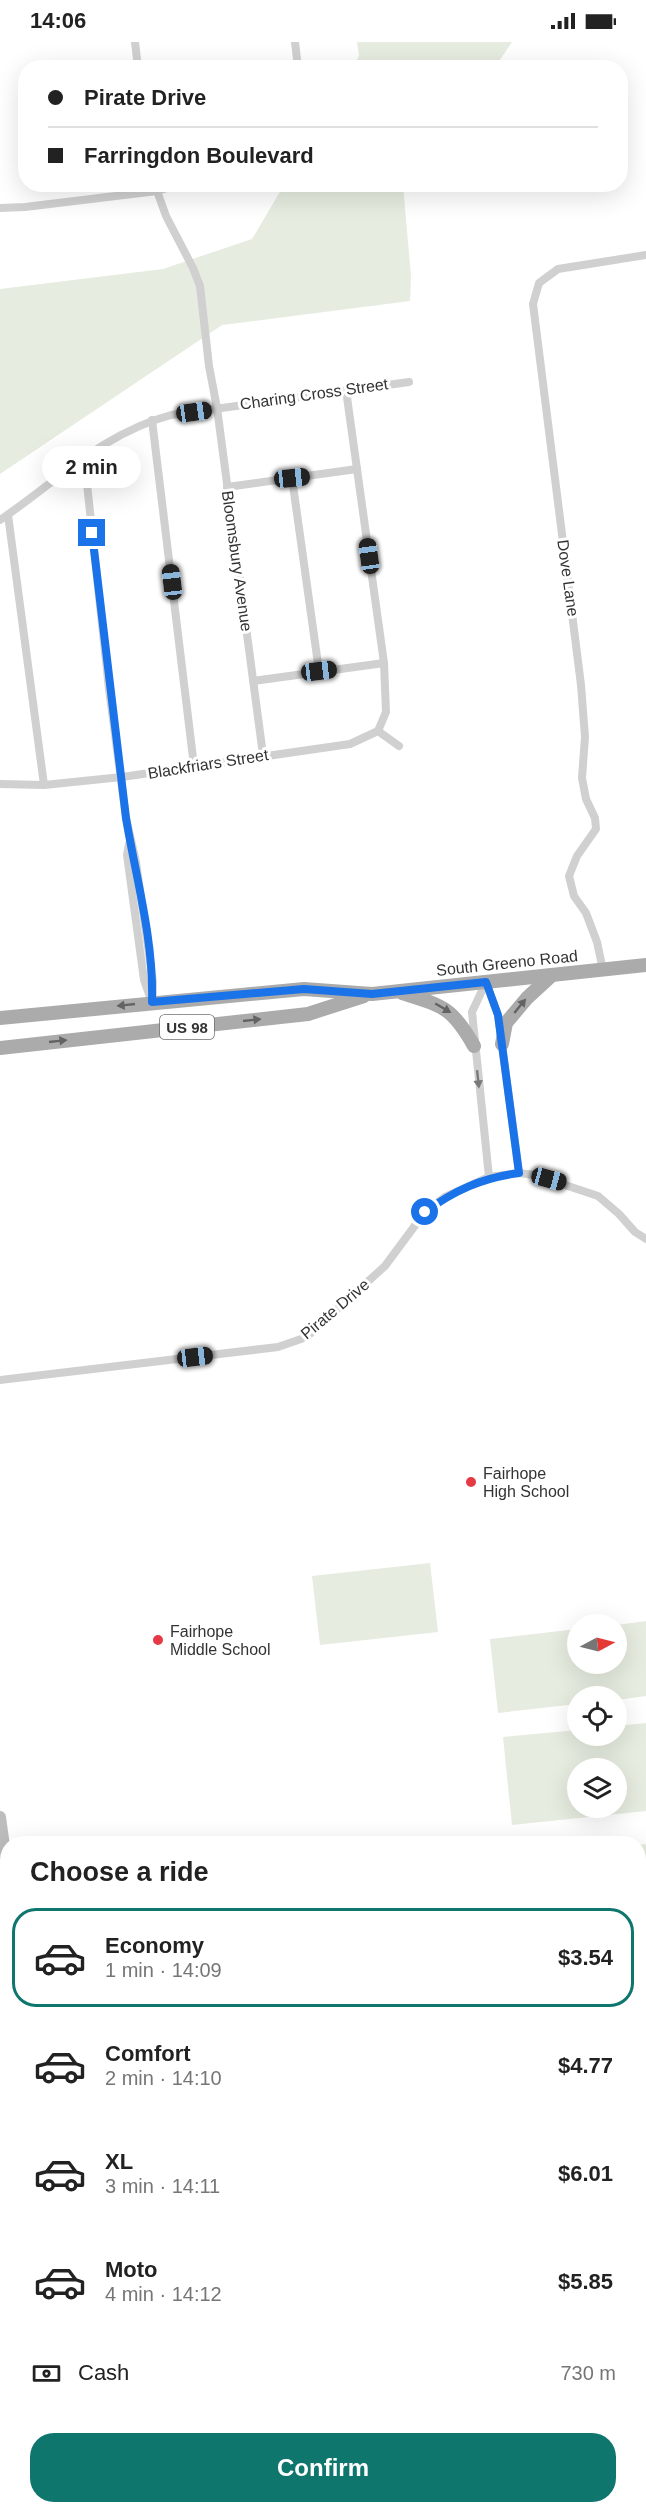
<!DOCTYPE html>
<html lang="en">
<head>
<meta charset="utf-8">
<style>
	:root { --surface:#fff; --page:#f6f6f6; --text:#222; --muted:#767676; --line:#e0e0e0; --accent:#0f766e }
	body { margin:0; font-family:Helvetica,sans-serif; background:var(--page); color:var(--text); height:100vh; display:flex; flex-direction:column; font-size:22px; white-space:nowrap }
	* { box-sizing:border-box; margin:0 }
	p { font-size:20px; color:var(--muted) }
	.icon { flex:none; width:33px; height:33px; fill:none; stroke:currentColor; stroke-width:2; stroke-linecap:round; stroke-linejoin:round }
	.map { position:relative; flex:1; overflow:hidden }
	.details { position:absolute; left:0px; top:1794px; width:646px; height:678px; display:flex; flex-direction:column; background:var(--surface); border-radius:24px 24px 0 0; box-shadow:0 6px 24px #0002 }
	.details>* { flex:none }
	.top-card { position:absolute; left:18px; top:18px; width:610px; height:132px; border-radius:24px; box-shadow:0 6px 24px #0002; display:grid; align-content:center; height:132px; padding:0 30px; background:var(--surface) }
	.needle { width:39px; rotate:83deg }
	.controls { position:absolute; left:567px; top:1572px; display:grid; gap:12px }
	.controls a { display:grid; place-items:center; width:60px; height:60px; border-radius:50%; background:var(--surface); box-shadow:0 6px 24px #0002; font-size:30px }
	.end { position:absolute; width:27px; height:27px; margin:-14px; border:8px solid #1a73e8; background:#fff; box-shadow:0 0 0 3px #fff }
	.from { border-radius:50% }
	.bubble { position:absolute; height:42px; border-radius:21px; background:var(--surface); box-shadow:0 6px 24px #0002; font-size:20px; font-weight:700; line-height:42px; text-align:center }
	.car { position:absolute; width:18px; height:36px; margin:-18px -9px; border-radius:8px; box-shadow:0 0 4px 2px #0007; background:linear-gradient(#222 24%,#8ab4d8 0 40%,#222 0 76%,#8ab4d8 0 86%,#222 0) }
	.top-card b { display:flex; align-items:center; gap:21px; height:57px; font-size:22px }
	.top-card b+b { border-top:2px solid var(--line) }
	.top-card i { width:15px; height:15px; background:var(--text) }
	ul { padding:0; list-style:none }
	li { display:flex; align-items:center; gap:18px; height:99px; margin:0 12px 9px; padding:0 18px; border:3px solid transparent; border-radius:24px }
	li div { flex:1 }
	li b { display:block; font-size:22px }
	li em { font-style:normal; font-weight:700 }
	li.current { border-color:var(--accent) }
	li>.icon { width:54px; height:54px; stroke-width:1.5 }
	h2 { padding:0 30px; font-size:27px; line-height:72px }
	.pay { display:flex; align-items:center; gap:15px; height:66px; padding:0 30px; font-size:22px }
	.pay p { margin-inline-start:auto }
	.action { display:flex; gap:12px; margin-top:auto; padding:12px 30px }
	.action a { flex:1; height:69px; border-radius:24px; background:var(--accent); color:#fff; font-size:24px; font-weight:700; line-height:69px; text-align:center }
	.status { display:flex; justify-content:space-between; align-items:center; height:42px; padding:0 30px; background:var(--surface); direction:ltr }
	.status svg { height:16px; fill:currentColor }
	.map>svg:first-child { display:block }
	.green { fill:#e6ecdf; fill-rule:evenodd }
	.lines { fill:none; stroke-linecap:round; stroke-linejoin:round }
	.street { stroke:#d0d0d0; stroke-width:8 }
	.secondary { stroke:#bdbdbd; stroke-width:12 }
	.primary { stroke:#ababab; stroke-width:14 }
	.oneway { fill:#636363 }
	.oneway2 { fill:#7a7a7a }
	.route { stroke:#1a73e8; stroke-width:8 }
	.poi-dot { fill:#e63946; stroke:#fff; stroke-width:2 }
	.labels { text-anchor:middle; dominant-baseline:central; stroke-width:6; stroke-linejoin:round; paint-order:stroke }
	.shield { fill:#fff; stroke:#707070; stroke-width:1.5 }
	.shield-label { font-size:15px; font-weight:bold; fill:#333 }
	.street-label { font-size:16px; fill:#333; stroke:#fff }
	.poi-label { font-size:16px; fill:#333; stroke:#fff; text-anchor:start }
</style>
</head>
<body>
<div class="status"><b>14:06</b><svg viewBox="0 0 49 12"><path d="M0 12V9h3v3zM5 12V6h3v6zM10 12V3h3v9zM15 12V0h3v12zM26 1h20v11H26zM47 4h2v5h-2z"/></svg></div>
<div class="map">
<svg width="646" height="2472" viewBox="0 0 646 2472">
	<rect width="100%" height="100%" fill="#fff"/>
	<g class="green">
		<path d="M357 0H512L495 25H353L359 14Z"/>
		<path d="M284 143H403L411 234 410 259 222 283 0 432V247L163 227 252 197Z"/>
		<path d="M430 1521 438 1590 320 1603 312 1534Z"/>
		<path d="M646 1579V1654L617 1658 616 1654H578L577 1662 498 1671 490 1597 577 1587 578 1622H616L617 1583Z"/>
		<path d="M646 1681V1769L512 1783 503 1695 577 1688 578 1694H616L617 1684ZM616 1726V1766H578V1726Z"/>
		<path d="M646 1802V2147L639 2148V1803Z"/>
	</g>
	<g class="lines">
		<g class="street">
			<path d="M135 0 138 26"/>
			<path d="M295 0 298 26"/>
			<path d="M155 142 157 149 181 142"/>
			<path d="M0 166 25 165 157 149 166 174 193 226 200 244 209 324 217 366 263 713"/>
			<path d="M346 348 384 621 386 670 378 689"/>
			<path d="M152 378 194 724"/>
			<path d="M84 414 109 647 126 776 136 820 153 940 152 960"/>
			<path d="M292 436 319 629"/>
			<path d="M227 445 357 427"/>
			<path d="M8 473 44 743"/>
			<path d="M0 478C58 439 101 392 171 373L409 340"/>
			<path d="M253 639 384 621"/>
			<path d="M378 689 399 704"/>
			<path d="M0 742 44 743 122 735 350 702 378 689"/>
			<path d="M129 802 127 813 144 938 150 955"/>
			<path d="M603 928 597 900 586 871 574 854 569 834 577 814 596 787 595 776 586 757 582 736 585 695 581 643 533 262 539 241 558 227 646 213"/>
			<path d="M486 940 472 970 489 1135"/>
			<path d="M486 940 498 973 519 1131"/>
			<path d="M0 1338 278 1305 301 1297 311 1291 385 1224 425 1170 445 1155 489 1135 519 1131 535 1133 598 1154 619 1172 635 1190 646 1197"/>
			<path d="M639 2158 646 2157"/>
			<path d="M0 2167H8"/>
			<path d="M0 2313 8 2312"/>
			<path d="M639 2361 646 2360"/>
			<path d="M0 2470 46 2464"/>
		</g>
		<g class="secondary">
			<path d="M0 1775 8 1833"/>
			<path d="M88 2464 89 2472"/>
		</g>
		<g class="primary">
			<path d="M402 951C443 964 452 965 474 1004"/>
			<path d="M0 976 304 947 372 952 646 923"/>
			<path d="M502 1002 506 981 527 956 552 933"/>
			<path d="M0 1006 308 972 364 954"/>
		</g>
	</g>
	<defs><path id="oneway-solid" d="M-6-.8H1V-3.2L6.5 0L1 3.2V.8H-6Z" transform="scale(1.5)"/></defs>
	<g class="oneway">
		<use href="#oneway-solid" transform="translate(126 963) rotate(174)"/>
		<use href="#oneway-solid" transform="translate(520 964) rotate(-51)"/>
		<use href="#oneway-solid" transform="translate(443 966) rotate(30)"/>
		<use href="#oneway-solid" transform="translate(252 978) rotate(-6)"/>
		<use href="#oneway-solid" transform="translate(58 999) rotate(-6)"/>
	</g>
	<use class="oneway2" href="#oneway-solid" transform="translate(478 1037) rotate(84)"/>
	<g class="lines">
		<path class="route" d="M92 491 126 776C136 836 154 899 152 960L304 947 372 952 486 940 498 973 519 1131C482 1136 455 1148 425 1170"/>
	</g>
	<g class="poi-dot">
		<circle cx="471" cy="1440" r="6"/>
		<circle cx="158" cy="1598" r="6"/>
	</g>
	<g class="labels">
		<rect class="shield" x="160" y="973" width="54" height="24" rx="4.5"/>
		<g class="shield-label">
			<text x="187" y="985">US 98</text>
		</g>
		<g class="street-label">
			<text transform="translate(314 352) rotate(-8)">Charing Cross Street</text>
			<text transform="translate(237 519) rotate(82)">Bloomsbury Avenue</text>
			<text transform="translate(568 536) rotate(82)">Dove Lane</text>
			<text transform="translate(208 722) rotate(-9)">Blackfriars Street</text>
			<text transform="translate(507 921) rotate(-6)">South Greeno Road</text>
			<text transform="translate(335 1267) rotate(-40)">Pirate Drive</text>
		</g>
		<g class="poi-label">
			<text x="483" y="1431">Fairhope<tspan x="483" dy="18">High School</tspan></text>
			<text x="170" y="1589">Fairhope<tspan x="170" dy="18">Middle School</tspan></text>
		</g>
	</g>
</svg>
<div class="controls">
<a><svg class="needle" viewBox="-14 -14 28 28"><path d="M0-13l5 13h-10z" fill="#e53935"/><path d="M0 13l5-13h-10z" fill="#767676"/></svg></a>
<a><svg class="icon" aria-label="locate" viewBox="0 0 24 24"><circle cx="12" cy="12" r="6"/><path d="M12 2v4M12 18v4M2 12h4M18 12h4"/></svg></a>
<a><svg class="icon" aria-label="layers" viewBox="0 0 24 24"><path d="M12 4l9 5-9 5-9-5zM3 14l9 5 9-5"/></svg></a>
</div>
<i class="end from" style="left:425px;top:1170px"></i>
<i class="end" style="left:92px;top:491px"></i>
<div class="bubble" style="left:42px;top:404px;width:99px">2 min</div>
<i class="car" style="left:194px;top:370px;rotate:82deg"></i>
<i class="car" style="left:292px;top:436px;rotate:84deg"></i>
<i class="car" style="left:369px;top:514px;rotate:352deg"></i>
<i class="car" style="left:172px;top:540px;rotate:353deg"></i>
<i class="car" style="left:319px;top:629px;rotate:83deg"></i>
<i class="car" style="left:549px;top:1137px;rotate:105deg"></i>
<i class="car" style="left:195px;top:1315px;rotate:83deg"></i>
<div class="top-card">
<b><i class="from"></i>Pirate Drive</b>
<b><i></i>Farringdon Boulevard</b>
</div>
<section class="details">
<h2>Choose a ride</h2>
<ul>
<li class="current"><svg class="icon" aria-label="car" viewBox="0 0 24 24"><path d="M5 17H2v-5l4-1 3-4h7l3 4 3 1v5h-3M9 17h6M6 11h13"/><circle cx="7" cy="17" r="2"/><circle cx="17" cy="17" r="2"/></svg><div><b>Economy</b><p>1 min · 14:09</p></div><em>$3.54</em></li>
<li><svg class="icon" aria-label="car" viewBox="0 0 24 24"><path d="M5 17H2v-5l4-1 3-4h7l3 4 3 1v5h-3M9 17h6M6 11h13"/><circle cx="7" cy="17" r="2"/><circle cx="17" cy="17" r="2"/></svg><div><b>Comfort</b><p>2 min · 14:10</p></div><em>$4.77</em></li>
<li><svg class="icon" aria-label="car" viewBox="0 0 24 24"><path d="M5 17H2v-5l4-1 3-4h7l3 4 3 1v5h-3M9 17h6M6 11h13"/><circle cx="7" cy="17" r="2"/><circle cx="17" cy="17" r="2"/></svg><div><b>XL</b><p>3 min · 14:11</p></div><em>$6.01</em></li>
<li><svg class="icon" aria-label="car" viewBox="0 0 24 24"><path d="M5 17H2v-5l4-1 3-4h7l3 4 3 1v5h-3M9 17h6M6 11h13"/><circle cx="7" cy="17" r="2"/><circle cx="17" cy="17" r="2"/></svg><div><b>Moto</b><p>4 min · 14:12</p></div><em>$5.85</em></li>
</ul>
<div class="pay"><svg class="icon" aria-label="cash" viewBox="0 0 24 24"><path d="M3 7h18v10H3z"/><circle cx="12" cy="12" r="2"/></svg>Cash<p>730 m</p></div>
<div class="action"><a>Confirm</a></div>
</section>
</div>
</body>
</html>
